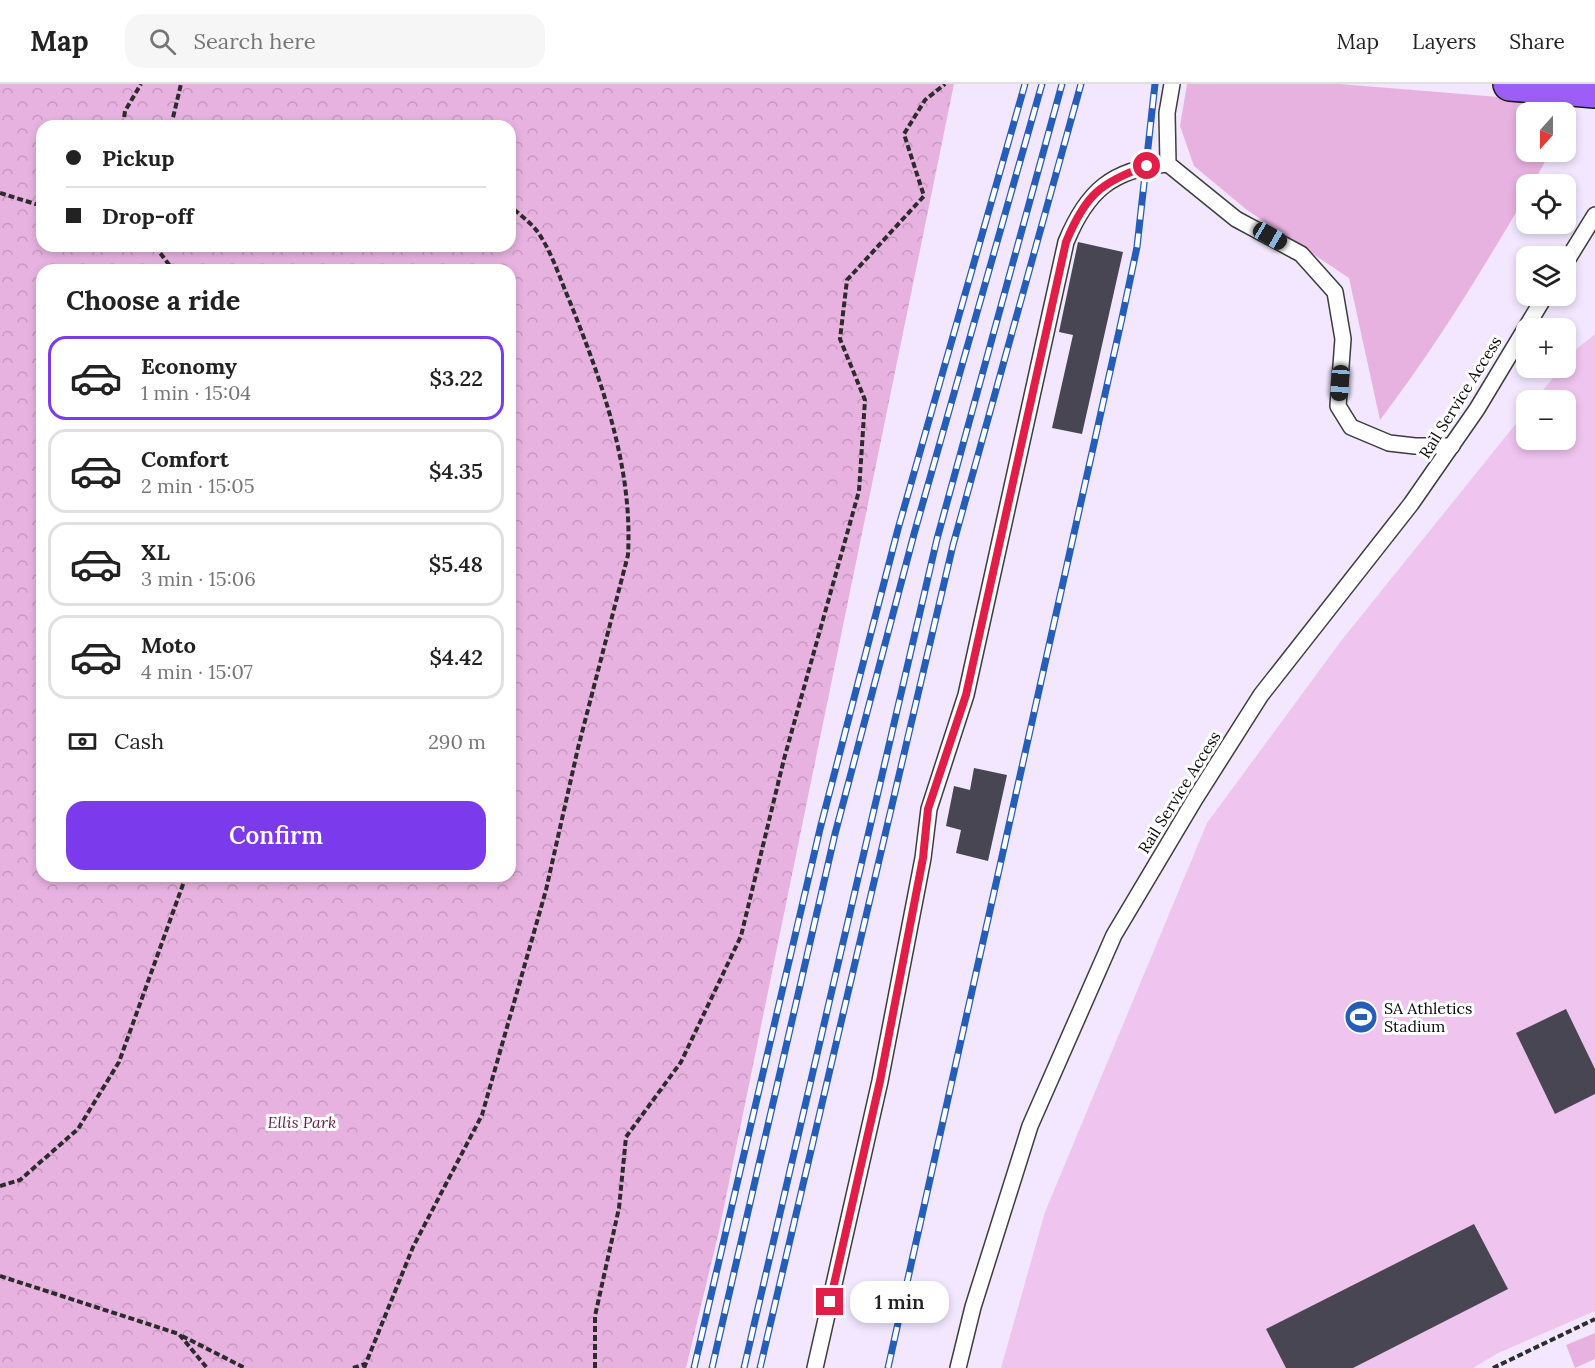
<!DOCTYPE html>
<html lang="en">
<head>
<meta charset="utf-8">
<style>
	:root { --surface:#fff; --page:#f6f6f6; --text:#222; --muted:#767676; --line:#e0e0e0; --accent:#7c3aed }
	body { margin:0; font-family:Lora,serif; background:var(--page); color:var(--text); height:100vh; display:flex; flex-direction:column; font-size:22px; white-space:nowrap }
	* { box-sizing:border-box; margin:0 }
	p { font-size:20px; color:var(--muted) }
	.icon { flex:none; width:33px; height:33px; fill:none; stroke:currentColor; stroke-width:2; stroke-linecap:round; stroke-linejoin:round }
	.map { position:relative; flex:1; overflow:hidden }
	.details { position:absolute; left:36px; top:180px; width:480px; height:618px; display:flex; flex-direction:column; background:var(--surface); border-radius:18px; box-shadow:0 3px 9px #0003 }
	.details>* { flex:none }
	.banner { position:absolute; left:36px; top:36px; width:480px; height:132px; border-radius:18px; box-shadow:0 3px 9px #0003; display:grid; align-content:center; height:132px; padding:0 30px; background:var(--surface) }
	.needle { width:39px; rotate:201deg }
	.fabs { position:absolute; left:1516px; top:18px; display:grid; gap:12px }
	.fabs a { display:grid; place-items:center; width:60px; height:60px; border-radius:12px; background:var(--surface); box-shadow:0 3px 9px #0003; font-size:30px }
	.end { position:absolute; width:27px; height:27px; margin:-14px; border:8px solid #e11d48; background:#fff; box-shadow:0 0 0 3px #fff }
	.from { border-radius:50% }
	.bubble { position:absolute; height:42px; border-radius:18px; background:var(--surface); box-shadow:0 3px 9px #0003; font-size:20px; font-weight:600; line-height:42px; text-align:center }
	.car { position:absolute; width:18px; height:36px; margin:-18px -9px; border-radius:8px; box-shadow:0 0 4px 2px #0007; background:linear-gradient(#222 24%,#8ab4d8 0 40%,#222 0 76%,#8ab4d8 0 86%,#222 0) }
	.banner b { display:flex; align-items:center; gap:21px; height:57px; font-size:22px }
	.banner b+b { border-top:2px solid var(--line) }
	.banner i { width:15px; height:15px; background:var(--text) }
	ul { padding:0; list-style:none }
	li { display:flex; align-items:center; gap:18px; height:84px; margin:0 12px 9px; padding:0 18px; border:3px solid var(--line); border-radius:18px }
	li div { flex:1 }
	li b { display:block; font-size:22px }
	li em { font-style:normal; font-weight:600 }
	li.active { border-color:var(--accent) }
	li>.icon { width:54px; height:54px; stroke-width:1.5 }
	h2 { padding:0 30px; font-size:27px; line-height:72px }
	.pay { display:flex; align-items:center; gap:15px; height:66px; padding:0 30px; font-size:22px }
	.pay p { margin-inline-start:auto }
	.action { display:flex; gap:12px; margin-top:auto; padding:12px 30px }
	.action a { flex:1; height:69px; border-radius:18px; background:var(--accent); color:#fff; font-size:24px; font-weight:600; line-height:69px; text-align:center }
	header { display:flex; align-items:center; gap:36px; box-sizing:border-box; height:84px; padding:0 30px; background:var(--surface); border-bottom:2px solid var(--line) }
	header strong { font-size:28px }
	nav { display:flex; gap:33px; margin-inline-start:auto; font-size:21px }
	.search { width:420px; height:54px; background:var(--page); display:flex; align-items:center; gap:15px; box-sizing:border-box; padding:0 21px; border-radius:18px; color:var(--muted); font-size:22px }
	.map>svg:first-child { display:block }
	.grass { fill:#e8b2e0 }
	.park { fill:url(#park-crowns); fill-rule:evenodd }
	.pitch { fill:#efc4ef }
	.building { fill:#474652 }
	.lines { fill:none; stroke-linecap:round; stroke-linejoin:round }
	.lane-casing { stroke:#3d3d3d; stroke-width:18 }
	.primary-casing { stroke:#1b1b1b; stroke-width:36 }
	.path { stroke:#2c2c2c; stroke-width:4; stroke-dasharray:6 3; stroke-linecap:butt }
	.lane { stroke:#fff; stroke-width:15 }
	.primary { stroke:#9d5ef8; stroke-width:33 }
	.rail-casing { stroke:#245eb8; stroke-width:7 }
	.rail { stroke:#fff; stroke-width:4.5; stroke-dasharray:14; stroke-linecap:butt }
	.route { stroke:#e11d48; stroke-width:8 }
	.labels { text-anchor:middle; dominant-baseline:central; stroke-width:6; stroke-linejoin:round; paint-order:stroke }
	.street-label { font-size:16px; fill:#0a0a0a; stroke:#fff }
	.poi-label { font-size:16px; fill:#0a0a0a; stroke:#fff; text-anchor:start }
	.park-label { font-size:16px; font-style:italic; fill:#601c41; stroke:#fff }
</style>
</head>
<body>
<header>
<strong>Map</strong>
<div class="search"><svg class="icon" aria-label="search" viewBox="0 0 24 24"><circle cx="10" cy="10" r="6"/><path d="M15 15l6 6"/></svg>Search here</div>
<nav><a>Map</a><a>Layers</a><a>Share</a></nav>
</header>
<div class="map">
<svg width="1595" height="1284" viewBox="0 0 1595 1284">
	<defs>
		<pattern id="park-crowns" width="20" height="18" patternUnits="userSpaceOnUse" patternTransform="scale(1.5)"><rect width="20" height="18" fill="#e8b2e0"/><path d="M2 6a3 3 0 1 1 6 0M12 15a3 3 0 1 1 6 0" fill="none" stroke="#c698bf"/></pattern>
	</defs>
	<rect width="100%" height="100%" fill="#f2e7ff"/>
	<g class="grass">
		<path d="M1187 0H1340L1571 19 1566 31V28H1527V68H1550L1533 100H1527V110C1481 188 1435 264 1380 336L1349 194 1247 126 1194 82 1180 42Z"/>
		<path d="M1595 1249V1275L1575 1284 1566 1261Z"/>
	</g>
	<path class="park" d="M0 0H954L719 1147 686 1284H0ZM42 42H510V162H42ZM42 186H510V792H42Z"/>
	<path class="pitch" d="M1595 250V1227L1498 1269 1473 1284H1001L1045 1128 1207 739 1341 557 1527 326V356H1566V316H1535L1561 284H1566C1566 270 1585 259 1595 250Z"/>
	<g class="building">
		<path d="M1078 158 1123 168 1082 350 1052 344 1073 251 1059 248Z"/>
		<path d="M974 684 1007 691 988 777 956 769 961 746 946 742 954 702 970 706Z"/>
		<path d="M1566 925 1595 985V1010L1555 1030 1516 949Z"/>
		<path d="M1474 1140 1508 1205 1353 1284H1286L1266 1245Z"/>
	</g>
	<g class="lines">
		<defs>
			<g id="lane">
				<path d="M1172 0 1167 29 1168 80 1236 135 1301 170 1335 208 1343 255 1338 322 1351 343 1389 359 1415 362H1452"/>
				<path d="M1566 178 1595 131"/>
				<path d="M815 1284 880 997 923 774 929 725 966 611 1066 158C1087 107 1112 85 1168 80"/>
				<path d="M958 1284 973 1223 1030 1042 1114 851 1195 715 1261 611 1411 420 1477 325 1545 212"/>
			</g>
			<path id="primary" d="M1510 0 1595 7"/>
		</defs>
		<use href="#lane" class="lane-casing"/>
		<use href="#primary" class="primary-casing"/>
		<g class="path">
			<path d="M123 42 125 27 141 0"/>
			<path d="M171 42 181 0"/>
			<path d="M0 109 42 122"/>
			<path d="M155 162 173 186"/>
			<path d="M0 1102 20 1096 78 1045 119 978 186 792"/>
			<path d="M0 1192 179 1250 207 1284"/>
			<path d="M182 1252 245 1284"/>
			<path d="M353 1284 365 1280"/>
			<path d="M364 1284 413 1163 482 1031 546 806 578 664 628 471C633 384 602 298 570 218 560 195 552 168 537 147 530 138 519 130 510 122"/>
			<path d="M595 1284V1232L619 1124 626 1053 681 978 741 852 784 675 859 407 865 316 840 255 847 196 924 112 904 50 925 16 945 0"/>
			<path d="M1493 1284 1595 1235"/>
		</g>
		<use href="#lane" class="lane"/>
		<use href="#primary" class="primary"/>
		<defs>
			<g id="rail">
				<path d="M694 1284 820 745 898 445 1025 0"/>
				<path d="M712 1284 835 750 914 450 1042 0"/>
				<path d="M744 1284 937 455 1062 0"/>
				<path d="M760 1284 953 461 1081 0"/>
				<path d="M888 1284 1122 234 1137 163 1155 0"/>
			</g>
		</defs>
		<use href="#rail" class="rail-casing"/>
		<use href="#rail" class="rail"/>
	</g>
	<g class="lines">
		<path class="route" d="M830 1218 880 997 923 774 928 725 966 611 1066 158C1085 112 1100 98 1147 82"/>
	</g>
	<defs>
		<symbol id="stadium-disc" viewBox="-11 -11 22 22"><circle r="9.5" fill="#245eb8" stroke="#fff"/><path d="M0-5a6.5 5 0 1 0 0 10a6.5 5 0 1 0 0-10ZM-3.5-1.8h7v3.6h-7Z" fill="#fff"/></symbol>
	</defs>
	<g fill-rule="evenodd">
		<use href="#stadium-disc" x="1342" y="914" width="38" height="38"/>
	</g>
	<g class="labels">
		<g class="street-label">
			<text transform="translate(1460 313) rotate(-58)">Rail Service Access</text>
			<text transform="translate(1179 708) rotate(-58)">Rail Service Access</text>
		</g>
		<g class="poi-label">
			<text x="1384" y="924">SA Athletics<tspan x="1384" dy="18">Stadium</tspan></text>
		</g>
		<g class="park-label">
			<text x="302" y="1038">Ellis Park</text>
		</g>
	</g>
</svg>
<div class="fabs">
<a><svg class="needle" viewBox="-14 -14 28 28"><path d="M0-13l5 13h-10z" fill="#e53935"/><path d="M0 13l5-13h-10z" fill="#767676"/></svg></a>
<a><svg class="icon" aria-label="locate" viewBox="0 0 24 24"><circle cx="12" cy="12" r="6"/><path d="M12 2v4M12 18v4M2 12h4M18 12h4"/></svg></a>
<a><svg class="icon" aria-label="layers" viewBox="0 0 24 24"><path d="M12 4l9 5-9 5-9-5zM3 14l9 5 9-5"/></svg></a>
<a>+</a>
<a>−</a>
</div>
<i class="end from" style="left:1147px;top:82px"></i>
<i class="end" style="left:830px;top:1218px"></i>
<div class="bubble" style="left:850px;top:1197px;width:99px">1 min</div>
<i class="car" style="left:1270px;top:152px;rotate:120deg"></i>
<i class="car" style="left:1340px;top:299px;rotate:184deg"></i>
<div class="banner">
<b><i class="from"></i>Pickup</b>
<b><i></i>Drop-off</b>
</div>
<section class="details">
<h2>Choose a ride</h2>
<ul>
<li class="active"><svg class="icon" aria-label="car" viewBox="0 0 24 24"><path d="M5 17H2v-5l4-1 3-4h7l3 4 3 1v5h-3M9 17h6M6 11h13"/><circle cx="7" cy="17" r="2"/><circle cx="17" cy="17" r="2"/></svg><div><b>Economy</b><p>1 min · 15:04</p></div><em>$3.22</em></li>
<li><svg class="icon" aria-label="car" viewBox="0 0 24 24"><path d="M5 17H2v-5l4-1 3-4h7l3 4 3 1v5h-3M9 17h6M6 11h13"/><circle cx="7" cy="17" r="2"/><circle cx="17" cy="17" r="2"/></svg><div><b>Comfort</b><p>2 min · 15:05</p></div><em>$4.35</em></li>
<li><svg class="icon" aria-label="car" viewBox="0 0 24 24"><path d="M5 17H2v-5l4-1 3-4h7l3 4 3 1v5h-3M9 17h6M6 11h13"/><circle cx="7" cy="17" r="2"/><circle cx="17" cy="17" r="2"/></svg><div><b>XL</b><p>3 min · 15:06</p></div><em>$5.48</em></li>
<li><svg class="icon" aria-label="car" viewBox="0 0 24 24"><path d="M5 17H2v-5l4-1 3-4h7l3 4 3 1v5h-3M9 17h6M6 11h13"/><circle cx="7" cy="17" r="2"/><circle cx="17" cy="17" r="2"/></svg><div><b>Moto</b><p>4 min · 15:07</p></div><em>$4.42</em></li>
</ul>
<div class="pay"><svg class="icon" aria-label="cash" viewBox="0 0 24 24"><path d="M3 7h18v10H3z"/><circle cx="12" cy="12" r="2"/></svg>Cash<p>290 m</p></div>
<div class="action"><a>Confirm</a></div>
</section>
</div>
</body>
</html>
